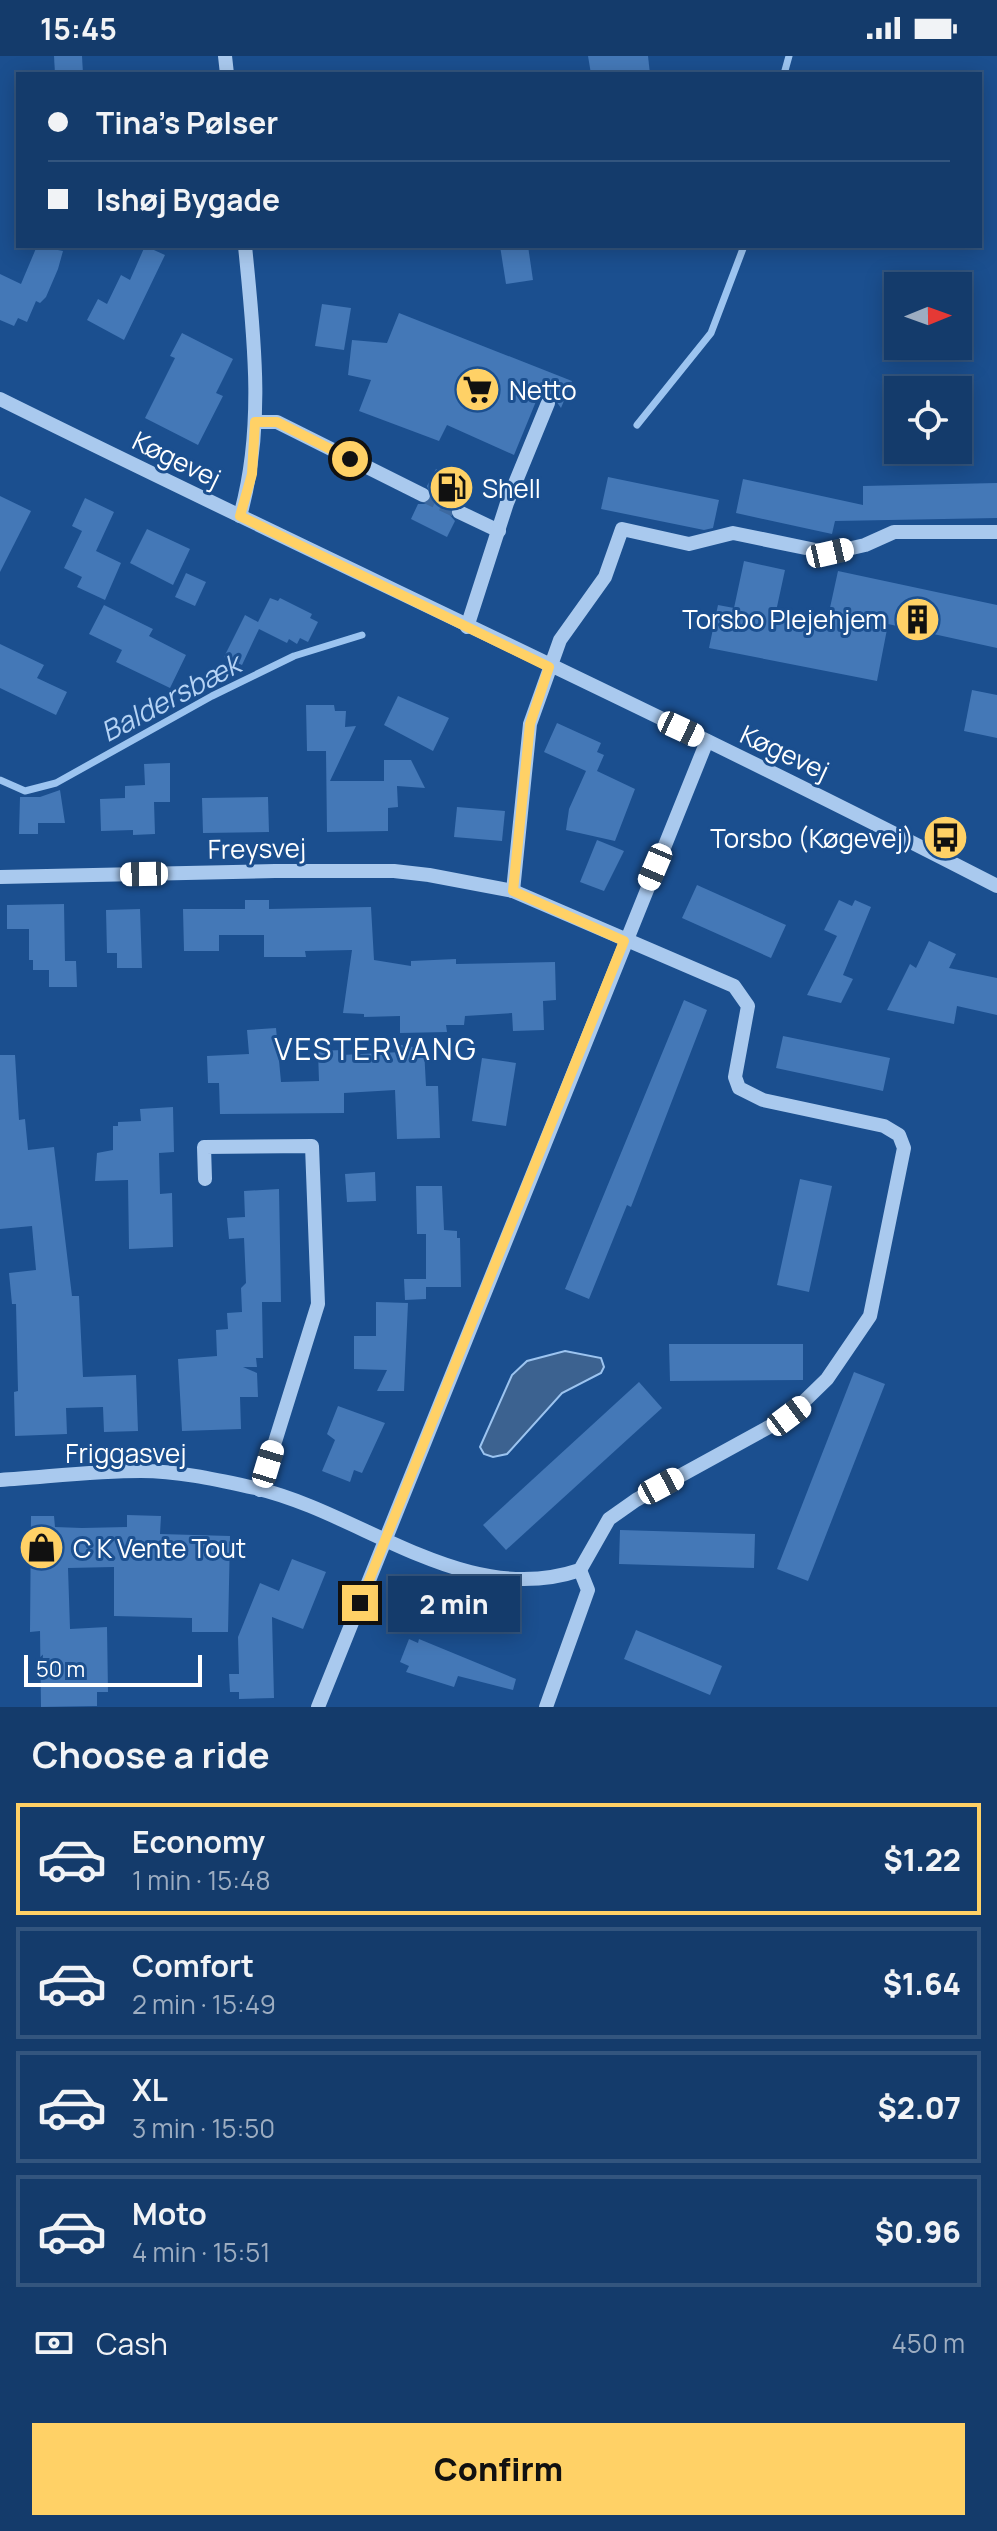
<!DOCTYPE html>
<html lang="en">
<head>
<meta charset="utf-8">
<style>
	:root { --surface:#143b6b; --page:#1d4271; --text:#f1f3f6; --muted:#9dadc1; --line:#33557e; --accent:#ffd166 }
	body { margin:0; font-family:Manrope,sans-serif; background:var(--page); color:var(--text); height:100vh; display:flex; flex-direction:column; font-size:30px; white-space:nowrap }
	* { box-sizing:border-box; margin:0 }
	p { font-size:26px; color:var(--muted) }
	.icon { flex:none; width:44px; height:44px; fill:none; stroke:currentColor; stroke-width:2; stroke-linecap:round; stroke-linejoin:round }
	.map { position:relative; height:1651px; overflow:hidden }
	.panel { display:flex; flex-direction:column; background:var(--surface); flex:1 }
	.panel>* { flex:none }
	.guide { position:absolute; left:16px; top:16px; width:966px; height:176px; border-radius:0px; box-shadow:0 4px 20px #0003,0 0 0 2px var(--line); display:grid; align-content:center; height:176px; padding:0 32px; background:var(--surface) }
	.needle { width:52px; rotate:89deg }
	.controls { position:absolute; left:884px; top:216px; display:grid; gap:16px }
	.controls a { display:grid; place-items:center; width:88px; height:88px; border-radius:0px; background:var(--surface); box-shadow:0 4px 20px #0003,0 0 0 2px var(--line); font-size:40px }
	.scale { position:absolute; left:24px; bottom:20px; width:178px; box-sizing:border-box; padding-left:8px; border:4px solid #fff; border-top:0; font-size:22px; line-height:28px; white-space:nowrap; color:#fff; -webkit-text-stroke:6px #1b4f8f; paint-order:stroke }
	.end { position:absolute; width:36px; height:36px; margin:-18px; border:10px solid #ffd166; background:#111; box-shadow:0 0 0 4px #111 }
	.from { border-radius:50% }
	.bubble { position:absolute; height:56px; border-radius:0px; background:var(--surface); box-shadow:0 4px 20px #0003,0 0 0 2px var(--line); font-size:26px; font-weight:800; line-height:56px; text-align:center }
	.car { position:absolute; width:24px; height:48px; margin:-24px -12px; border-radius:10px; box-shadow:0 0 6px 2px #0007; background:linear-gradient(#fff 24%,#345 0 40%,#fff 0 76%,#345 0 86%,#fff 0) }
	.guide b { display:flex; align-items:center; gap:28px; height:76px; font-size:30px }
	.guide b+b { border-top:2px solid var(--line) }
	.guide i { width:20px; height:20px; background:var(--text) }
	ul { padding:0; list-style:none }
	li { display:flex; align-items:center; gap:24px; height:112px; margin:0 16px 12px; padding:0 16px; border:4px solid var(--line); border-radius:0px }
	li div { flex:1 }
	li b { display:block; font-size:30px }
	li em { font-style:normal; font-weight:800 }
	li.current { border-color:var(--accent) }
	li>.icon { width:72px; height:72px; stroke-width:1.5 }
	h2 { padding:0 32px; font-size:36px; line-height:96px }
	.pay { display:flex; align-items:center; gap:20px; height:88px; padding:0 32px; font-size:30px }
	.pay p { margin-inline-start:auto }
	.primary-button { display:flex; gap:16px; margin-top:auto; padding:16px 32px }
	.primary-button a { flex:1; height:92px; border-radius:0px; background:var(--accent); color:#111; font-size:32px; font-weight:800; line-height:92px; text-align:center }
	.status { display:flex; justify-content:space-between; align-items:center; height:56px; padding:0 40px; background:var(--surface); direction:ltr }
	.status svg { height:22px; fill:currentColor }
	.map>svg:first-child { display:block }
	.water { fill:#3c6290; stroke:#9cc4f0; stroke-width:2 }
	.lines { fill:none; stroke-linecap:round; stroke-linejoin:round }
	.stream { stroke:#9cc4f0; stroke-width:7 }
	.building { fill:#4478b7 }
	.minor-tunnel { stroke:#3d69a0; stroke-width:14; stroke-dasharray:14 7; stroke-linecap:butt }
	.minor { stroke:#a9c9ee; stroke-width:14 }
	.route { stroke:#ffd166; stroke-width:10 }
	.labels { text-anchor:middle; dominant-baseline:central; stroke-width:6; stroke-linejoin:round; paint-order:stroke }
	.poi-label { font-size:26px; fill:#fff; stroke:#1b4f8f; text-anchor:start }
	.street-label { font-size:26px; fill:#fff; stroke:#1b4f8f }
	.water-label { font-size:28px; font-style:italic; fill:#b5d3f5; stroke:#1b4f8f }
	.quarter-label { font-size:30px; letter-spacing:2px; fill:#fff; stroke:#1b4f8f }
</style>
</head>
<body>
<div class="status"><b>15:45</b><svg viewBox="0 0 49 12"><path d="M0 12V9h3v3zM5 12V6h3v6zM10 12V3h3v9zM15 12V0h3v12zM26 1h20v11H26zM47 4h2v5h-2z"/></svg></div>
<div class="map">
<svg width="997" height="1651" viewBox="0 0 997 1651">
	<rect width="100%" height="100%" fill="#1b4f8f"/>
	<path class="water" d="M565 1295 601 1302 604 1311 601 1317 562 1337 507 1398 493 1401 484 1398 480 1391 512 1319 527 1305Z"/>
	<g class="lines">
		<g class="stream">
			<path d="M784 18 789 0"/>
			<path d="M637 369 711 277 744 190"/>
			<path d="M0 724 25 735 56 727 212 640 294 600 362 579"/>
		</g>
	</g>
	<g class="building">
		<path d="M54 0H82L83 18H55Z"/>
		<path d="M588 0H648L650 18H591Z"/>
		<path d="M37 190 63 195 58 213 46 241 40 247 36 245 27 266 18 262 14 270 0 264V218L21 228Z"/>
		<path d="M145 190 165 199 124 284 87 264 98 243 107 248 121 219 130 224Z"/>
		<path d="M500 190H528L533 224 506 228Z"/>
		<path d="M322 248 351 252 344 294 315 290Z"/>
		<path d="M399 257 572 325 561 352 551 338 537 343 514 399 447 369 439 385 359 355 371 324 348 319 352 284 387 287Z"/>
		<path d="M182 277 233 303 216 337 223 340 198 389 145 362 175 302 170 300Z"/>
		<path d="M436 413 472 431 464 447 450 451 449 458 455 465 447 481 411 463 418 448H428L432 443 427 430Z"/>
		<path d="M608 421 719 444 713 472 704 474 601 453Z"/>
		<path d="M743 423 863 449V430L997 427V462L835 465 832 478 736 457Z"/>
		<path d="M0 440 31 455 0 516Z"/>
		<path d="M85 442 114 456 96 495 121 507 105 544 77 531 82 521 64 512 82 475 72 470Z"/>
		<path d="M147 473 190 493 173 529 130 507Z"/>
		<path d="M744 505 785 514 775 560 826 570 838 515 997 549V592L888 568 877 625 709 592 718 549 734 552Z"/>
		<path d="M186 517 206 526 195 550 175 541Z"/>
		<path d="M270 542 278 545 280 542 312 558 310 562 318 566 308 586 300 582 297 588 289 583 287 587 259 573 242 609 224 601 245 559 258 566Z"/>
		<path d="M104 549 153 573 149 580 186 599 170 632 116 606 122 594 89 578Z"/>
		<path d="M0 588 44 609 37 622 67 636 56 659 0 632Z"/>
		<path d="M972 634 997 639V682L964 675Z"/>
		<path d="M398 640 449 662 433 695 384 669Z"/>
		<path d="M306 649H334L335 655H346L345 671 356 670 330 725H384V704H411L425 732 397 730 398 751 388 752V775L327 776 326 695H307Z"/>
		<path d="M557 667 601 687 597 696 604 699 597 715 635 733 615 785 566 774 569 753 586 715 544 696Z"/>
		<path d="M170 707V746H154L155 778 133 779V774L101 775 100 743 125 742V730L145 729 144 708Z"/>
		<path d="M60 734 65 767H38V778H19L20 741H40Z"/>
		<path d="M268 741 269 776 203 777 202 742Z"/>
		<path d="M457 751 505 755 502 785 454 781Z"/>
		<path d="M597 784 624 795 604 835 580 826Z"/>
		<path d="M697 829 786 869 771 902 682 862Z"/>
		<path d="M245 844H269V853L371 851 374 904 411 910V905L456 903V908L555 906 556 944 543 945 544 974 513 975 512 957 465 960 464 969H446L447 976 400 977V960L364 961V958L343 957 352 894 305 895 306 901H264V879H219V895H184L183 853H245Z"/>
		<path d="M839 844 852 850 855 844 871 851 843 919 853 923 841 947 807 939 837 880 824 874Z"/>
		<path d="M64 848 65 905H76L77 931H49V914H33V904H29V873H7V849Z"/>
		<path d="M140 853 142 912H117V897H107L106 854Z"/>
		<path d="M929 885 956 898 949 912 997 922V959L957 950 954 968 887 954 910 908 916 912Z"/>
		<path d="M684 944 707 954 631 1151 627 1149 589 1243 565 1233Z"/>
		<path d="M276 972 281 1026 319 1025 318 995 342 994V999L401 996V989L424 993 426 1030H438L440 1082 397 1083 395 1034 344 1037V1057L220 1058 219 1027H208L207 1000 249 998 247 974Z"/>
		<path d="M783 980 890 1002 883 1035 776 1012Z"/>
		<path d="M0 999H15L19 1064 25 1063 28 1094 54 1091 72 1240H79L83 1321 136 1319 138 1375 104 1376 103 1351 66 1352 67 1378 15 1380 14 1336 18 1335 16 1248H12L9 1217 36 1214 32 1170 0 1173Z"/>
		<path d="M482 1002 516 1007 506 1070 472 1065Z"/>
		<path d="M173 1051 174 1096 159 1097 160 1138 172 1137 173 1191 129 1193 128 1124 95 1125 97 1097 113 1094V1070H118V1066L141 1065 140 1053Z"/>
		<path d="M375 1116 376 1145 347 1146 345 1118Z"/>
		<path d="M800 1123 832 1130 809 1236 777 1229Z"/>
		<path d="M416 1130H442L444 1174 457 1175V1182H460L461 1231H426V1178H417Z"/>
		<path d="M279 1133 281 1246H262L263 1302H256L257 1311H243L257 1317 258 1341H240L241 1373 182 1375 178 1303 217 1300 216 1274 228 1273 227 1257 242 1256 241 1232 246 1227 244 1182 229 1183 227 1162 245 1161 244 1135Z"/>
		<path d="M404 1223H426V1243L405 1244Z"/>
		<path d="M376 1246 408 1247 404 1335H377L387 1314 354 1313V1280H376Z"/>
		<path d="M669 1288H803V1324L670 1325Z"/>
		<path d="M854 1316 885 1328 808 1525 777 1513Z"/>
		<path d="M639 1326 662 1352 506 1494 483 1469Z"/>
		<path d="M338 1350 385 1367 362 1417 354 1414 350 1426 322 1415 335 1384 327 1378Z"/>
		<path d="M127 1459 161 1460 160 1478 230 1480 228 1576H192V1562L114 1560V1511L68 1512 70 1573 107 1571 108 1636H97V1650L41 1651 40 1575 30 1576 31 1460H54L55 1471 82 1472 127 1471Z"/>
		<path d="M620 1474 755 1478 754 1512 619 1508Z"/>
		<path d="M292 1503 326 1516 303 1573 272 1561 274 1642 239 1643V1636H230L229 1618H239L238 1581 260 1527 279 1535Z"/>
		<path d="M636 1574 722 1610 710 1639 624 1603Z"/>
		<path d="M409 1583 418 1587 419 1583 516 1623 513 1634 458 1620 454 1631 406 1616 409 1610 400 1606Z"/>
	</g>
	<g class="lines">
		<path class="minor-tunnel" d="M423 439 459 456"/>
		<g class="minor">
			<path d="M225 0 227 18"/>
			<path d="M0 343C331 507 668 660 997 830"/>
			<path d="M255 366H277L423 439"/>
			<path d="M459 456 499 475"/>
			<path d="M240 460C265 372 254 280 245 190"/>
			<path d="M467 571 507 447 548 347"/>
			<path d="M0 821 275 815H394L429 819 513 835 734 930 748 950 735 1021 739 1032 763 1044 884 1070 899 1079 904 1092 870 1260 827 1323 789 1360 636 1444 609 1463 580 1514C465 1553 363 1457 255 1432 218 1424 179 1415 141 1415 94 1415 47 1421 0 1424"/>
			<path d="M513 835 530 668 560 584 605 521 622 473 689 488 733 477 830 497 865 489 894 476H997"/>
			<path d="M205 1123 204 1091 312 1090 318 1248 260 1434"/>
			<path d="M318 1651 707 685"/>
			<path d="M546 1651 588 1534 580 1514"/>
		</g>
	</g>
	<g class="lines">
		<path class="route" d="M350 403 277 366H255L252 418 240 460 549 611 530 668 513 835 624 885 360 1547"/>
	</g>
	<defs>
		<symbol id="supermarket-disc" viewBox="-11 -11 22 22"><circle r="9.5" fill="#ffd166" stroke="#1b4f8f"/><path d="M-6-5.5h2.5l.6 2H6L4.5 2H-2.5L-4.4-4H-6ZM-1.5 3.2a1.3 1.3 0 1 0 .1 0ZM3 3.2a1.3 1.3 0 1 0 .1 0Z" fill="#111"/></symbol>
		<symbol id="fuel-disc" viewBox="-11 -11 22 22"><circle r="9.5" fill="#ffd166" stroke="#1b4f8f"/><path d="M-5.5-6h7V0h2V4h1.3V-2.5L3-4.5l.8-.8L6-3V5H2.5V1h-1V6h-7ZM-4.2-4.7v3.2H.2V-4.7Z" fill="#111"/></symbol>
		<symbol id="building-disc" viewBox="-11 -11 22 22"><circle r="9.5" fill="#ffd166" stroke="#1b4f8f"/><path d="M-4-6H4V6H1V3H-1V6H-4ZM-2.5-4.3h1.7v1.8h-1.7ZM.8-4.3h1.7v1.8H.8ZM-2.5-1h1.7V.8h-1.7ZM.8-1h1.7V.8H.8Z" fill="#111"/></symbol>
		<symbol id="bus-disc" viewBox="-11 -11 22 22"><circle r="9.5" fill="#ffd166" stroke="#1b4f8f"/><path d="M-5-6H5V4H4V6H2V4H-2V6H-4V4H-5ZM-3.5-4V0h7V-4ZM-3.5 1.2v1.5H-2V1.2ZM2 1.2v1.5H3.5V1.2Z" fill="#111"/></symbol>
		<symbol id="shop-disc" viewBox="-11 -11 22 22"><circle r="9.5" fill="#ffd166" stroke="#1b4f8f"/><path d="M-5-2.5h2.3a2.7 3.5 0 0 1 5.4 0H5L5.5 6h-11ZM-1.5-2.5h3a1.5 2.3 0 0 0-3 0Z" fill="#111"/></symbol>
	</defs>
	<g fill-rule="evenodd">
		<use href="#supermarket-disc" x="452" y="308" width="51" height="51"/>
		<use href="#fuel-disc" x="426" y="406" width="51" height="51"/>
		<use href="#building-disc" x="892" y="538" width="51" height="51"/>
		<use href="#bus-disc" x="920" y="756" width="51" height="51"/>
		<use href="#shop-disc" x="16" y="1466" width="51" height="51"/>
	</g>
	<g class="labels">
		<g class="poi-label">
			<text x="509" y="334">Netto</text>
			<text x="482" y="432">Shell</text>
			<text x="887" y="563" text-anchor="end">Torsbo Plejehjem</text>
			<text x="914" y="782" text-anchor="end">Torsbo (Køgevej)</text>
			<text x="73" y="1492">C K Vente Tout</text>
		</g>
		<g class="street-label">
			<text transform="translate(177 403) rotate(26)">Køgevej</text>
			<text transform="translate(785 696) rotate(25)">Køgevej</text>
			<text transform="translate(257 792) rotate(-1)">Freysvej</text>
			<text x="126" y="1397">Friggasvej</text>
		</g>
		<g class="water-label">
			<text transform="translate(170 641) rotate(-28)">Baldersbæk</text>
		</g>
		<g class="quarter-label">
			<text x="376" y="992">VESTERVANG</text>
		</g>
	</g>
</svg>
<div class="controls">
<a><svg class="needle" viewBox="-14 -14 28 28"><path d="M0-13l5 13h-10z" fill="#e53935"/><path d="M0 13l5-13h-10z" fill="#9dadc1"/></svg></a>
<a><svg class="icon" aria-label="locate" viewBox="0 0 24 24"><circle cx="12" cy="12" r="6"/><path d="M12 2v4M12 18v4M2 12h4M18 12h4"/></svg></a>
</div>
<div class="scale">50 m</div>
<i class="end from" style="left:350px;top:403px"></i>
<i class="end" style="left:360px;top:1547px"></i>
<div class="bubble" style="left:388px;top:1520px;width:132px">2 min</div>
<i class="car" style="left:830px;top:497px;rotate:77deg"></i>
<i class="car" style="left:681px;top:673px;rotate:115deg"></i>
<i class="car" style="left:655px;top:811px;rotate:203deg"></i>
<i class="car" style="left:144px;top:818px;rotate:269deg"></i>
<i class="car" style="left:789px;top:1360px;rotate:53deg"></i>
<i class="car" style="left:268px;top:1408px;rotate:17deg"></i>
<i class="car" style="left:661px;top:1430px;rotate:62deg"></i>
<div class="guide">
<b><i class="from"></i>Tina's Pølser</b>
<b><i></i>Ishøj Bygade</b>
</div>
</div>
<section class="panel">
<h2>Choose a ride</h2>
<ul>
<li class="current"><svg class="icon" aria-label="car" viewBox="0 0 24 24"><path d="M5 17H2v-5l4-1 3-4h7l3 4 3 1v5h-3M9 17h6M6 11h13"/><circle cx="7" cy="17" r="2"/><circle cx="17" cy="17" r="2"/></svg><div><b>Economy</b><p>1 min · 15:48</p></div><em>$1.22</em></li>
<li><svg class="icon" aria-label="car" viewBox="0 0 24 24"><path d="M5 17H2v-5l4-1 3-4h7l3 4 3 1v5h-3M9 17h6M6 11h13"/><circle cx="7" cy="17" r="2"/><circle cx="17" cy="17" r="2"/></svg><div><b>Comfort</b><p>2 min · 15:49</p></div><em>$1.64</em></li>
<li><svg class="icon" aria-label="car" viewBox="0 0 24 24"><path d="M5 17H2v-5l4-1 3-4h7l3 4 3 1v5h-3M9 17h6M6 11h13"/><circle cx="7" cy="17" r="2"/><circle cx="17" cy="17" r="2"/></svg><div><b>XL</b><p>3 min · 15:50</p></div><em>$2.07</em></li>
<li><svg class="icon" aria-label="car" viewBox="0 0 24 24"><path d="M5 17H2v-5l4-1 3-4h7l3 4 3 1v5h-3M9 17h6M6 11h13"/><circle cx="7" cy="17" r="2"/><circle cx="17" cy="17" r="2"/></svg><div><b>Moto</b><p>4 min · 15:51</p></div><em>$0.96</em></li>
</ul>
<div class="pay"><svg class="icon" aria-label="cash" viewBox="0 0 24 24"><path d="M3 7h18v10H3z"/><circle cx="12" cy="12" r="2"/></svg>Cash<p>450 m</p></div>
<div class="primary-button"><a>Confirm</a></div>
</section>
</body>
</html>
